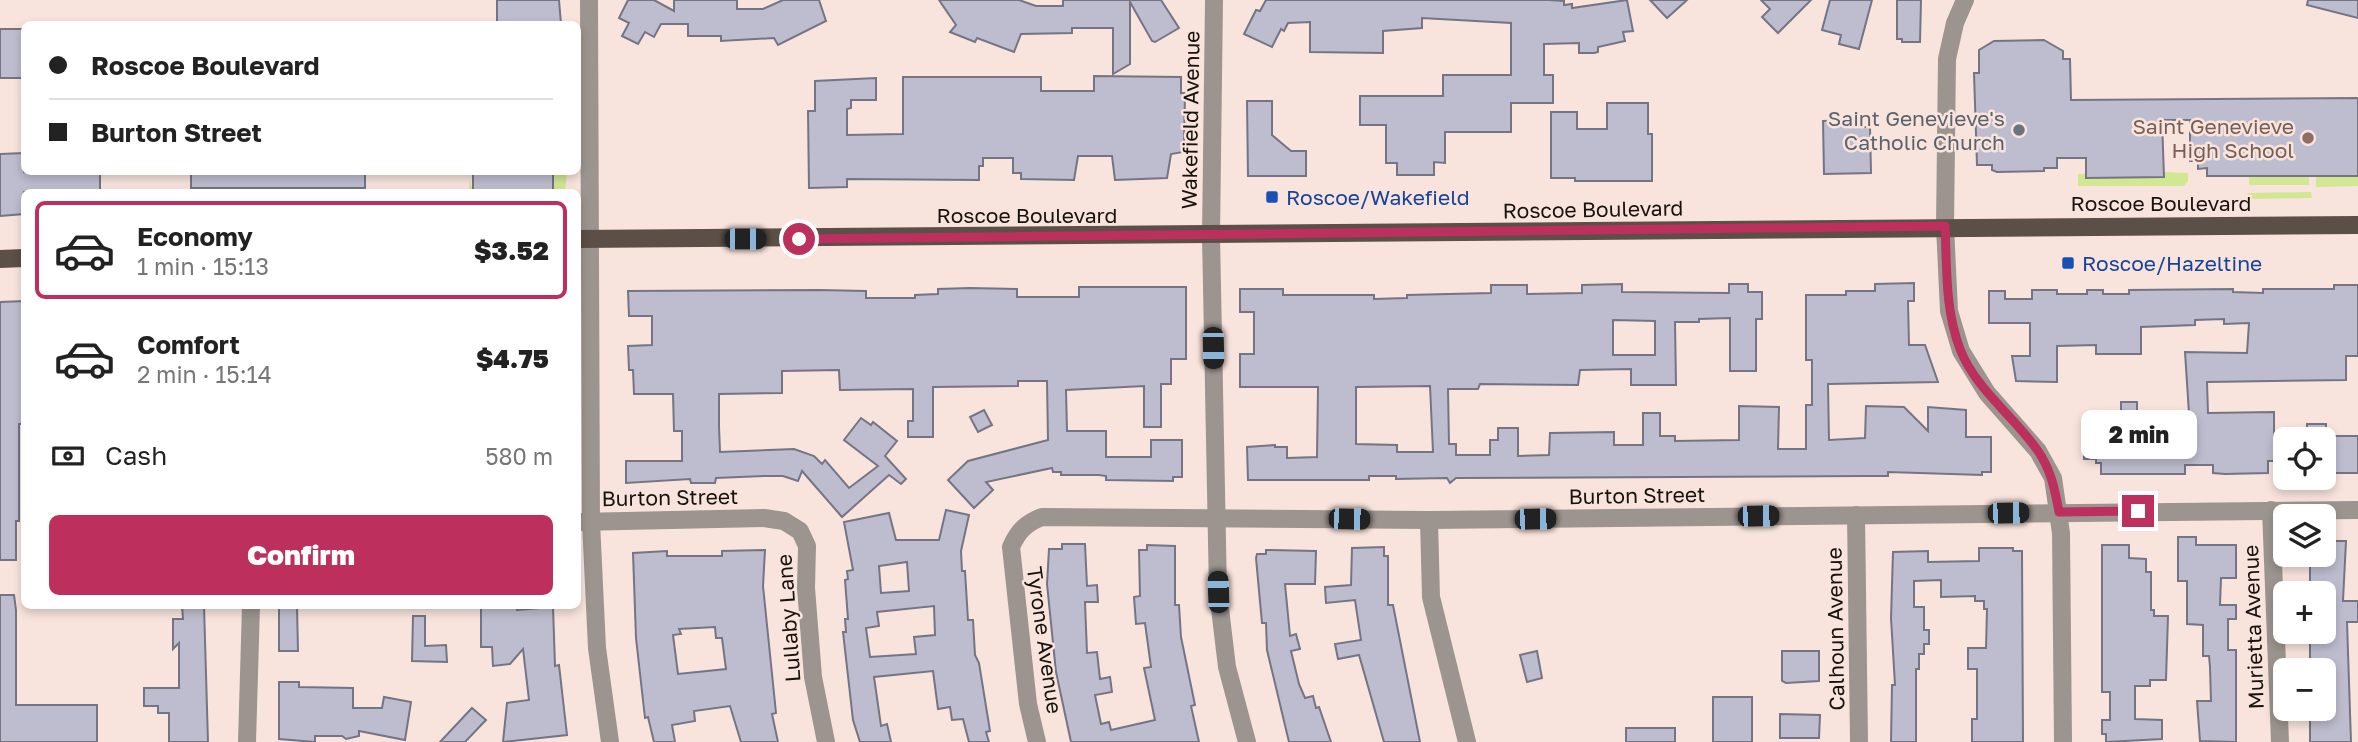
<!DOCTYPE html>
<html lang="en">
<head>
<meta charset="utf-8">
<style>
	:root { --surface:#fff; --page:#f6f6f6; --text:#222; --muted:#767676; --line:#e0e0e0; --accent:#bd2f5d }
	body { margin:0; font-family:"Golos Text",sans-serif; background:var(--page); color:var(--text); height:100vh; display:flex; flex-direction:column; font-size:26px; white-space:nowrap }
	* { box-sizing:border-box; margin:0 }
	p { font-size:23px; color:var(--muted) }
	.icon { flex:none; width:38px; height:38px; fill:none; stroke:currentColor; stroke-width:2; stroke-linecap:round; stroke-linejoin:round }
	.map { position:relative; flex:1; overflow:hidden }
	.panel { position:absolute; left:21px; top:189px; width:560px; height:420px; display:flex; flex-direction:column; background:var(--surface); border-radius:10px; box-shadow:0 4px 10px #0003 }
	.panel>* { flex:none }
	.banner { position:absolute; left:21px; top:21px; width:560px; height:154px; border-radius:10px; box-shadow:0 4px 10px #0003; display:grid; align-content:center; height:154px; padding:0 28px; background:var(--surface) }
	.controls { position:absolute; left:2273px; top:427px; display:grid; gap:14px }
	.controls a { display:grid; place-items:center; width:63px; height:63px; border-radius:10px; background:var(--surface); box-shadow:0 4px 10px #0003; font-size:35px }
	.end { position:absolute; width:32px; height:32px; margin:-16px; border:9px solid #bd2f5d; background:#fff; box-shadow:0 0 0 4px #fff }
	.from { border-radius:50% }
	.bubble { position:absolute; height:49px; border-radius:10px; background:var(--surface); box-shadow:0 4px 10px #0003; font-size:23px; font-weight:800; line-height:49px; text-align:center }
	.car { position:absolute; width:21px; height:42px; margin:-21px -10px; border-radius:9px; box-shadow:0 0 5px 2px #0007; background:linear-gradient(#222 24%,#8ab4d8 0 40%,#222 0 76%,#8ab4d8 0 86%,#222 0) }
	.banner b { display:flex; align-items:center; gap:24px; height:66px; font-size:26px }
	.banner b+b { border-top:2px solid var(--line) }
	.banner i { width:18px; height:18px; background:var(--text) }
	ul { padding:12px 0 0; list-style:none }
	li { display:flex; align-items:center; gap:21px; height:98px; margin:0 14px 10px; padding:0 14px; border:4px solid transparent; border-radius:10px }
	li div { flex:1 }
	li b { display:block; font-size:26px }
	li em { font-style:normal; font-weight:800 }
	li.current { border-color:var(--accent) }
	li>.icon { width:63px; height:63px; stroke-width:1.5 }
	.pay { display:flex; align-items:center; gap:18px; height:77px; padding:0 28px; font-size:26px }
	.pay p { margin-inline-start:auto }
	.primary-button { display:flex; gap:14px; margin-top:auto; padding:14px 28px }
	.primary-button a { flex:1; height:80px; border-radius:10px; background:var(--accent); color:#fff; font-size:28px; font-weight:800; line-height:80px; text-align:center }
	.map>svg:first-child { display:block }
	.green { fill:#d1e792 }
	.building { fill:#bebdcf; stroke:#757485; stroke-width:2; fill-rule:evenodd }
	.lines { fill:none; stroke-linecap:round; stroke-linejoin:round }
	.minor { stroke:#9c948f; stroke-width:18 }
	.tertiary { stroke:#9c948f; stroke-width:18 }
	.primary { stroke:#5c4f47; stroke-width:18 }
	.route { stroke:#bd2f5d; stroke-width:9 }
	.worship-dot { fill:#6b7280; stroke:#f9e4dd; stroke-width:2.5 }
	.education-dot { fill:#8d6e63; stroke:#f9e4dd; stroke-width:2.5 }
	.transit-dot { fill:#1a4fb4; stroke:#f9e4dd; stroke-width:2.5 }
	.labels { text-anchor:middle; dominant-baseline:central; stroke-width:5; stroke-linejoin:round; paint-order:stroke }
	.worship-label { font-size:21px; fill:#5b616d; stroke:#f9e4dd; text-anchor:end }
	.street-label { font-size:21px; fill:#18120f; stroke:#f9e4dd }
	.education-label { font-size:21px; fill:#785e54; stroke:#f9e4dd; text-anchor:end }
	.transit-label { font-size:21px; fill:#164399; stroke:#f9e4dd; text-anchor:start }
</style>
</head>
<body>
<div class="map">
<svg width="2358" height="742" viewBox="0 0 2358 742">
	<rect width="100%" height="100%" fill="#f9e4dd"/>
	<g class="green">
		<path d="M2358 169V186L2316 187V175Z"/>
		<path d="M2142 171 2188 173V181L2184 186H2078V174Z"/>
		<path d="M561 172H567L565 192H469L470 180 473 192H485L486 189 497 192 552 191 553 174Z"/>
		<rect x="2249" y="176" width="60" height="9"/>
		<path d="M2311 192 2312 198 2247 199V193Z"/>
	</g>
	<g class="building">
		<path d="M497 0H559L561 24H497Z"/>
		<path d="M628 0H654L674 11V0H737V9H763L783 0H819L826 21 778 45 774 38 721 41V36H688V24H661L654 37 645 32 638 44 622 36 629 23 619 18Z"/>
		<path d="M939 0H1019L1036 6H1063V0H1161L1179 28 1155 42 1152 41 1130 2V64L1113 74V28H1072V33L1021 34 1014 52 977 38 975 42 950 32 956 25Z"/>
		<path d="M1266 0H1548L1564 1V5L1572 4V8L1627 0 1633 31 1623 32 1625 41 1598 47V52L1594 53H1579V43L1544 44V75H1553V103H1511V132H1445V163L1434 162V175H1397V163H1386V125H1360V96H1443V75H1511V23L1422 18V28L1383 31V53L1310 52V22L1288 23 1284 31 1281 29 1272 47 1244 34 1256 10 1260 11Z"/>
		<path d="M1650 0H1687L1667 18Z"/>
		<path d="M1761 0H1811L1778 33 1762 17 1770 9Z"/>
		<path d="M1830 0H1872L1859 49 1839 44 1841 35 1822 30Z"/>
		<path d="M1897 0H1921L1920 42H1902V39H1897Z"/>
		<path d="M2308 0H2358V18L2307 5Z"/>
		<rect x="0" y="29" width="24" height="49"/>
		<path d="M2044 40 2063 51V59H2070L2071 100 2358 98V176H2207V168L2198 169V161H2190V120H2162L2164 177 2086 178V158H2057V168H2044V171L1997 172 1992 170V165H1977L1974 73H1979V50L1994 41Z"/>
		<path d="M1094 76 1181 77V93H1185L1184 145 1183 152 1171 154 1167 178 1115 180 1112 156H1078L1074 180 1021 179V173H1013V158H983V166H979V180L847 179V187L809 188 808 111H815V81L876 78V100H851V108L847 109V135L903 134V77H1041V91H1094Z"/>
		<path d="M1247 101H1272V135L1291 151H1306V176H1248Z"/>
		<path d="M1607 103H1648V134H1652V181H1575V178H1551V112H1577V129H1607Z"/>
		<path d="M1860 120 1861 127H1870L1871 173 1824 174 1823 121Z"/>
		<path d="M24 153V172H100V192H24V214L0 216V154Z"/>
		<rect x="191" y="172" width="174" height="16"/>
		<path d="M473 172H553V191L473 192Z"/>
		<path d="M1914 283V301H1908L1909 345H1925L1938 382 1828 384 1829 440 1865 438 1866 406 1904 407 1928 431V407L1966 410V437H1991V472H1982V475L1888 472V476H1866L1456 478 1450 483 1447 478 1396 479V476H1369V480H1248L1247 447 1275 445V447H1287V458L1317 457 1318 387H1240V354H1254V312H1240V289H1283V295H1374V299L1407 298V295L1491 293V285H1527V294L1582 293V285L1622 284V292L1729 293V284H1748V292H1762V319H1756V371H1730V318L1699 319V322H1675L1676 385H1631V369L1580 370 1578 385 1480 384 1478 389H1448L1449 444H1456V455H1490V440H1498V428H1518V456L1549 455 1550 433 1614 432V445H1643V413H1660V436H1675V441L1739 440V406L1779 407 1778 449H1806V405H1812V360H1806V295H1846V291H1875V284ZM1613 320 1655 321V355H1613ZM1430 386 1433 452H1397V445L1356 444V387Z"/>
		<path d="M2334 285H2358V356H2346V380L2207 382 2208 413 2274 412V436H2285V461H2268V473L2225 474 2213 473V465H2185V474H2101V463H2096V459H2084V421H2121V402H2137V434H2152V456H2177L2178 429H2190L2185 352 2247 353 2249 323 2224 324V319L2195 320V325L2141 327V354H2096V345L2057 346V382L2016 381 2012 356H2030V323H1989V291H2005V299H2032V290H2057V294H2087V290H2103V294H2129V290L2233 289V292L2263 293V289H2334Z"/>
		<path d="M1079 287H1186V359H1171V384H1161V427H1144V386L1066 390 1067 431H1106V457H1151V440H1182V477H1173V481L1106 480V476L1099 475H1061V472H1053L1052 468 986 482 993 490 974 508 948 480 968 461 1048 440 1047 381H1018V386L933 387V437H908V421H913V389L840 390 839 370 782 371V393L719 394V426L720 452 794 449 814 456 822 464 825 460 849 488 878 466 844 440 861 418 871 425 873 422 897 441 885 456 906 479 901 484 889 475 842 517 802 471 798 481 783 476H764L716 478 715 483H691L690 479 626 483V461H682V431H674L673 394H634L633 370H629L628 346 652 345V316H629L628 291 819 290 866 291V298H915V295L938 294V289L970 288 1017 289V297H1079Z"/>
		<path d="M24 301V424H19V521H16V560H0V302Z"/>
		<path d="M984 410 992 425 978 432 970 417Z"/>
		<path d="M2307 424H2326V436H2358V473H2324V439H2307Z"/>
		<path d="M946 510 969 515 961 551 962 571H965L968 620H973L975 655 979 663 990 731 986 732 989 742H969L963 719 952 720 950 707 938 709 933 671 874 677 881 726 887 724 891 742H860L853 720 843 632H846L845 619H848L845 580 848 579 847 571 853 570 844 522 889 513 896 540H939ZM907 562 909 591 881 593 879 566ZM934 606 935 635 914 637 916 654 870 657 866 628 879 626 877 612Z"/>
		<path d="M2178 537H2196V545H2236V578H2221L2220 605H2236V619H2228V650H2236V742L2200 741 2197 701H2211L2210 667 2209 656H2203V625L2187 624V581H2178Z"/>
		<path d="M2324 541H2346L2343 601H2358V622H2347L2351 742H2310V720H2327L2324 665H2310V632H2324V593H2310V555H2324Z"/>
		<path d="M1062 544H1085L1087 586 1097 585 1098 602H1085L1087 653 1097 652 1100 679 1110 677 1112 692 1095 695 1101 724 1109 722 1111 730 1155 720 1144 668 1151 667 1145 623 1136 624 1134 597 1140 596 1139 550H1147V545L1175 546V605H1179L1181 637 1195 705 1191 706 1199 742H1071L1056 672 1047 584 1049 549H1062Z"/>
		<path d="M2102 545H2129V558L2146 559V572H2151V610H2154V616H2168L2166 680H2150V686H2135V719L2162 720V739L2106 742V734H2102V720H2110V692H2102Z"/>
		<path d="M1384 547V556H1388V605H1393L1420 742H1384L1359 655 1338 659 1335 644 1361 640 1355 600 1326 603 1325 587 1351 585 1352 548Z"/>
		<path d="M1979 548H2013V551H2022L2023 742H1972V719H1977V669H1968V648H1986L1987 609H1984V601H1975V596L1941 597V580L1914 581V607H1924V630H1929V644H1924V654H1919V669H1916V742H1891L1892 685H1895L1891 618 1893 552 1928 551V562L1979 561Z"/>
		<path d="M765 550 763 586 776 713 772 714 778 742H741L730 706 694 711 695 721 672 725 675 742H654L648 717 645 718 636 638 633 553 667 551V556H722V551ZM715 627 716 638H722L726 669 678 674 673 635 681 634 679 629Z"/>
		<path d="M1266 550 1316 551 1315 584H1285L1290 636 1296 634 1300 649 1291 651 1299 684 1305 698 1313 696 1316 708 1319 707 1331 742H1289L1267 650 1266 623H1262L1256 558 1257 554H1266Z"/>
		<path d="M0 595H14L16 610V705H97V742H0Z"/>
		<path d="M182 606H204L208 742H169V713H158V706H144V688H179V643L173 649V619H183Z"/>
		<path d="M279 606H297L298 651H279Z"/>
		<path d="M481 606H516L517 610 553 607 555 666 559 665 567 735 503 742 507 703 529 700 523 649 510 664 493 666 492 647H481Z"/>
		<path d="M413 616H425V646L446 645 447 662 412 661Z"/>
		<path d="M1537 651 1542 678 1527 682 1520 655Z"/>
		<path d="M1782 651H1819V681L1786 683 1782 681Z"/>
		<path d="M279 682H299V687L353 688V708H382L384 697 411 702 405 740 359 731V736L346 739 342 736H315V742L279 739Z"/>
		<rect x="1713" y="697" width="39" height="45"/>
		<path d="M472 708 486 720 465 742H440Z"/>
		<path d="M1780 714 1820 715 1819 738H1780Z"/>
		<rect x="1626" y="728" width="49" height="14"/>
	</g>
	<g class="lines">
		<g class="minor">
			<path d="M589 0 591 522 597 648 610 742"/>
			<path d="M1214 0 1211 236 1218 592 1227 667 1247 742"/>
			<path d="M2271 510 2280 742"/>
			<path d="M1856 515 1859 742"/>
			<path d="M1429 520 1431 597 1467 742"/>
			<path d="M578 522 764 518 784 521 800 531 807 546 806 588 813 677 826 742"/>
			<path d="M247 742 251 606"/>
			<path d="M1037 742 1028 704 1011 547C1018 531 1026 523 1042 517L1429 520 2358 510"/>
		</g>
		<path class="tertiary" d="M1965 0 1955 23 1947 59 1945 226 1949 311 1961 351 1987 393 2038 451 2053 478 2061 533 2063 742"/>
		<g class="primary">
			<path d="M578 239 2358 225"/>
			<path d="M0 259 24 258"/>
		</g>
	</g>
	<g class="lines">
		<path class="route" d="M799 239 1945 226C1947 268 1945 310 1960 349 1976 390 2014 416 2038 451 2051 470 2055 490 2059 512L2138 511"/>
	</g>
	<circle class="worship-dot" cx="2019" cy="130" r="7"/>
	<circle class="education-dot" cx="2308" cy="138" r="7"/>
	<g class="transit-dot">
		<rect x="1265" y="190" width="14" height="14" rx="3.5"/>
		<rect x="2061" y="256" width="14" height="14" rx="3.5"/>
	</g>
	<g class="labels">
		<g class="worship-label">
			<text x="2005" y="118">Saint Genevieve's<tspan x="2005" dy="24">Catholic Church</tspan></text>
		</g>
		<g class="street-label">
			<text transform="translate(1190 120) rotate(-89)">Wakefield Avenue</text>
			<text x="2161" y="203">Roscoe Boulevard</text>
			<text transform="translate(1593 209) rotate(-1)">Roscoe Boulevard</text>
			<text x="1027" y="215">Roscoe Boulevard</text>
			<text transform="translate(1637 495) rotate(-1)">Burton Street</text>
			<text transform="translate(670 497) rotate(-1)">Burton Street</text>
			<text transform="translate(788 618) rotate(-94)">Lullaby Lane</text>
			<text transform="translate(2253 627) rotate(-92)">Murietta Avenue</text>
			<text transform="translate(1835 629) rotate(-91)">Calhoun Avenue</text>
			<text transform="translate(1045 640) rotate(82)">Tyrone Avenue</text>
		</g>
		<g class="education-label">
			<text x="2294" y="126">Saint Genevieve<tspan x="2294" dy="24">High School</tspan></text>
		</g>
		<g class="transit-label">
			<text x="1286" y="197">Roscoe/Wakefield</text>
			<text x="2082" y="263">Roscoe/Hazeltine</text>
		</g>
	</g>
</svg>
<div class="controls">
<a><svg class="icon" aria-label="locate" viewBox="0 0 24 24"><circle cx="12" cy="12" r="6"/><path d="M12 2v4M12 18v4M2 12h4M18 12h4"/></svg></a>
<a><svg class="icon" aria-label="layers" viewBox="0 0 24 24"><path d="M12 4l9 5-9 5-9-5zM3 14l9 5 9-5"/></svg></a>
<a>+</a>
<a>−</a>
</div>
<i class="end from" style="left:799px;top:239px"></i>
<i class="end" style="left:2138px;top:511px"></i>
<div class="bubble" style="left:2081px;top:410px;width:116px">2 min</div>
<i class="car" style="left:745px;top:239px;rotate:90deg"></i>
<i class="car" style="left:1213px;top:348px;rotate:179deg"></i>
<i class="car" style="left:2008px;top:513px;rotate:89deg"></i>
<i class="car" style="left:1758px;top:516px;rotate:89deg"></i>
<i class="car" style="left:1349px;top:519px;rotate:91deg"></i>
<i class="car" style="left:1535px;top:519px;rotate:89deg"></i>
<i class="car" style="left:1218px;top:592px;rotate:358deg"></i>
<div class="banner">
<b><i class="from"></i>Roscoe Boulevard</b>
<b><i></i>Burton Street</b>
</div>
<section class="panel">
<ul>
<li class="current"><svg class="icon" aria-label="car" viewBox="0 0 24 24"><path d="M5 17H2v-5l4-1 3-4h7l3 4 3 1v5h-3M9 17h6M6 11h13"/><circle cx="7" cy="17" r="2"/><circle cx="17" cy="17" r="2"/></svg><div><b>Economy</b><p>1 min · 15:13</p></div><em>$3.52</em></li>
<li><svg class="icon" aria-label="car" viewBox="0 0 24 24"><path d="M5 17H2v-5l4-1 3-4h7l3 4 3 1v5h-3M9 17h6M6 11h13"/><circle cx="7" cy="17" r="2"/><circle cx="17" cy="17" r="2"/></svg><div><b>Comfort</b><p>2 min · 15:14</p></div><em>$4.75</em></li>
</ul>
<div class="pay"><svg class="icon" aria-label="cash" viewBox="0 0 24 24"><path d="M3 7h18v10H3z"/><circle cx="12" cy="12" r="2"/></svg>Cash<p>580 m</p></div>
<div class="primary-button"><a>Confirm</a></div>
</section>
</div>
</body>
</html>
